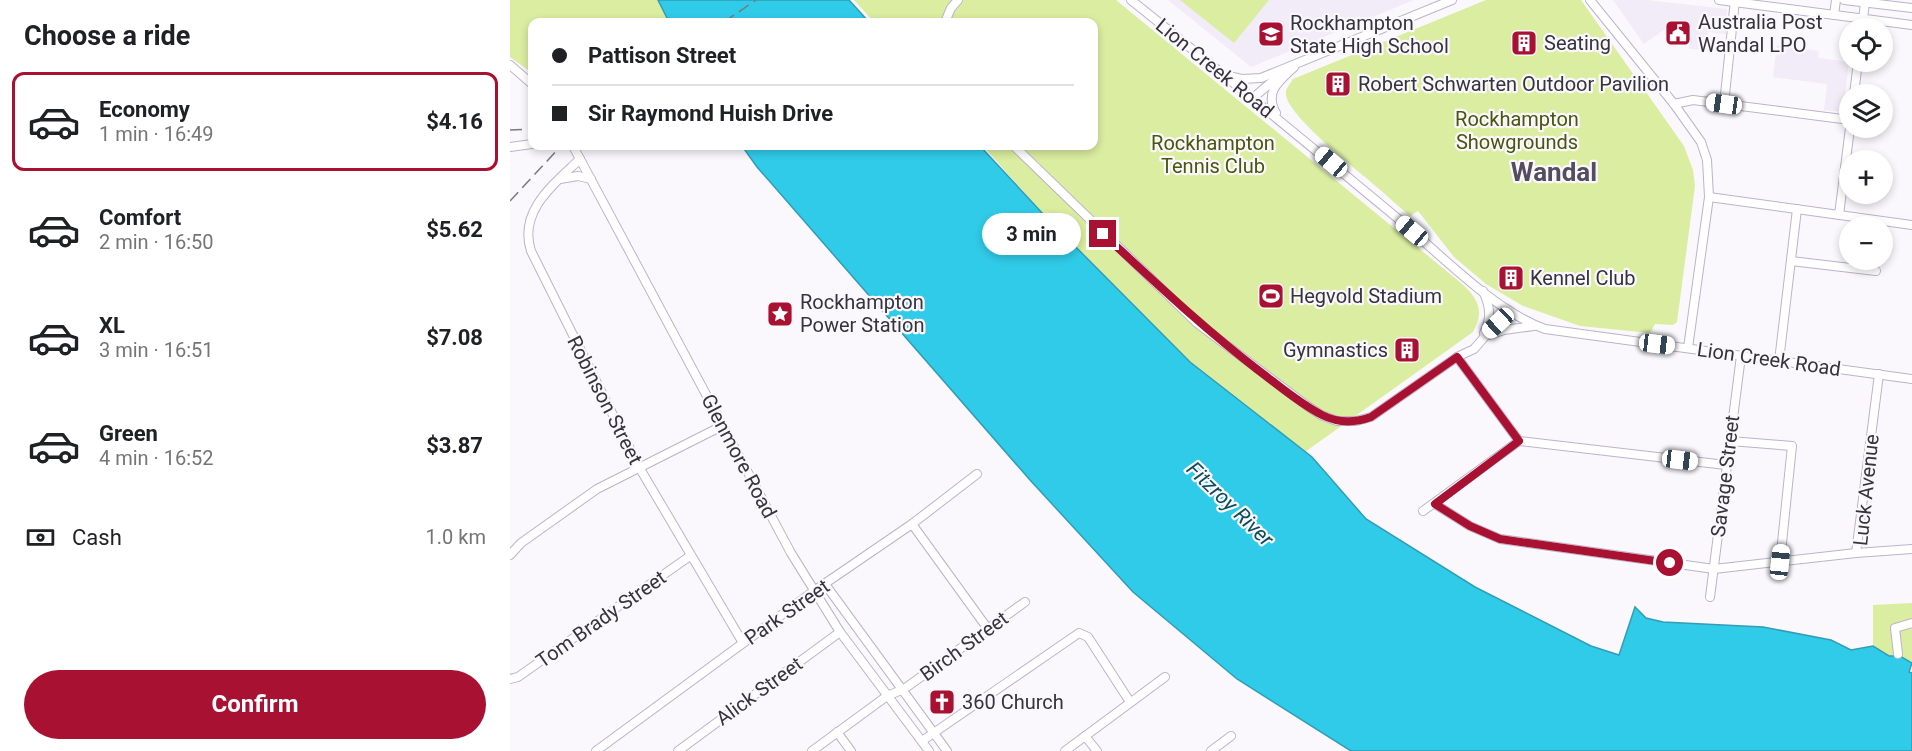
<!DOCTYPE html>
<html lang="en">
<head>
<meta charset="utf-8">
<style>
	:root { --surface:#fff; --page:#f2f2f2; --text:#202124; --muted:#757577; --line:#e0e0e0; --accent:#a91132 }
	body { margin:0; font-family:Roboto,sans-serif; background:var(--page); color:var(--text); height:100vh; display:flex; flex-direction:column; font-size:22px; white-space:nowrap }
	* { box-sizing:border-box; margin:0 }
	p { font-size:20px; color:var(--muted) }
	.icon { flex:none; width:33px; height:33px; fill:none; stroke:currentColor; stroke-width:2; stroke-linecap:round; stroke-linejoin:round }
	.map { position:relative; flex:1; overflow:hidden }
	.side { display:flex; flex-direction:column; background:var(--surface); width:510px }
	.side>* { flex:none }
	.guide { position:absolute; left:18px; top:18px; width:570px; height:132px; border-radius:12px; box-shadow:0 3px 9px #0003; display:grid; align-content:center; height:132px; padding:0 24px; background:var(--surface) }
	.fabs { position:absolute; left:1329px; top:18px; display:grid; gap:12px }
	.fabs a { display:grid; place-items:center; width:54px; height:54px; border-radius:50%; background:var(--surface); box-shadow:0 3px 9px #0003; font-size:30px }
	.end { position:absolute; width:27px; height:27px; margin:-14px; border:8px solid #a91132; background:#fff; box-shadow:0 0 0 3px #fff }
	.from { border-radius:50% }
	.bubble { position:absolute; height:42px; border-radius:21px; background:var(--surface); box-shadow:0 3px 9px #0003; font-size:20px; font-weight:700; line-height:42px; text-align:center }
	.car { position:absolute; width:18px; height:36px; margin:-18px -9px; border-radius:8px; box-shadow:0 0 4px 2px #0007; background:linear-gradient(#fff 24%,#345 0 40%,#fff 0 76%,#345 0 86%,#fff 0) }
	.guide b { display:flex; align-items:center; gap:21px; height:57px; font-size:22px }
	.guide b+b { border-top:2px solid var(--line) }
	.guide i { width:15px; height:15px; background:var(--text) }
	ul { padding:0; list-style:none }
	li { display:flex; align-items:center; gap:18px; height:99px; margin:0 12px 9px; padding:0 12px; border:3px solid transparent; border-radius:12px }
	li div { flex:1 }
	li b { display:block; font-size:22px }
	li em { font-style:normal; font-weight:700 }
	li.current { border-color:var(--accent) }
	li>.icon { width:54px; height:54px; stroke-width:1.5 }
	h2 { padding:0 24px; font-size:27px; line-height:72px }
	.pay { display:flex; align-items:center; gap:15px; height:66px; padding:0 24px; font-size:22px }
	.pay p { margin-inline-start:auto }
	.cta { display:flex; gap:12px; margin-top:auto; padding:12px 24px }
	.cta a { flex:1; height:69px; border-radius:36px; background:var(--accent); color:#fff; font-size:24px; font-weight:700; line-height:69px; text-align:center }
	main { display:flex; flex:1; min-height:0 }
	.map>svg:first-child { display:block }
	.built { fill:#f1ecf8 }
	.green { fill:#daeda0 }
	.water { fill:#30cbe9; stroke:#329db5; stroke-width:1.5 }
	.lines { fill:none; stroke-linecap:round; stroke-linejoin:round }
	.minor-casing { stroke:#bcb3c9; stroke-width:10 }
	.minor { stroke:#fff; stroke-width:8 }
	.rail { stroke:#7a787f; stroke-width:1.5; stroke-dasharray:12 6; stroke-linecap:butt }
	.route { stroke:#a91132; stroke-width:8 }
	.labels { text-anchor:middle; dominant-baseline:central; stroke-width:4.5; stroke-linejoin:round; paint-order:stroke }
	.poi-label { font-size:20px; fill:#36333c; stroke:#faf8fd; text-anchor:start }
	.street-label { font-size:20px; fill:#36333c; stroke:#faf8fd }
	.park-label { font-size:20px; fill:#4a560c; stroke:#faf8fd }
	.water-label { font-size:21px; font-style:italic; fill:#0b4c58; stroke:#faf8fd }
	.district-label { font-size:26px; font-weight:bold; fill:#544c5f; stroke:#faf8fd }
</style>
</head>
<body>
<main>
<section class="side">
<h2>Choose a ride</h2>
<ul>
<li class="current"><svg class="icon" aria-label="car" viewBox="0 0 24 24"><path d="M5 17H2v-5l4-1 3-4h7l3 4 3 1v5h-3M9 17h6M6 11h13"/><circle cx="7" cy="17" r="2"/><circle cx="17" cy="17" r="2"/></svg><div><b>Economy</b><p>1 min · 16:49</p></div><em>$4.16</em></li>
<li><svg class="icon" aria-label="car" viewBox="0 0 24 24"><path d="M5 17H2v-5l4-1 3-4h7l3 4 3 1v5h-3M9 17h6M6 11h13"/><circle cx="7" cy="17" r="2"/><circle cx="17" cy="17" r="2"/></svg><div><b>Comfort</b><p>2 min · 16:50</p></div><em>$5.62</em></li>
<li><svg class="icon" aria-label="car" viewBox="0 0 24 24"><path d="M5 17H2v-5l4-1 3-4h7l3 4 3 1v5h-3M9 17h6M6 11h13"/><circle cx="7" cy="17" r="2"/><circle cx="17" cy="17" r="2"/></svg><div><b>XL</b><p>3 min · 16:51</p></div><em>$7.08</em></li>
<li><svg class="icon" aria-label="car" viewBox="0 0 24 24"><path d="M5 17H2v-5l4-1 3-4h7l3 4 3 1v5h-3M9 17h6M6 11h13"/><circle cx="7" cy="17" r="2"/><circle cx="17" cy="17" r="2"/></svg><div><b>Green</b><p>4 min · 16:52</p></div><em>$3.87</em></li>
</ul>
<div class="pay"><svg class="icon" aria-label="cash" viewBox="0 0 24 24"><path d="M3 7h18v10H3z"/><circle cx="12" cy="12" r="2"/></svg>Cash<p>1.0 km</p></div>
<div class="cta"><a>Confirm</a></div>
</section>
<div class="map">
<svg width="1402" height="751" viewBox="0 0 1402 751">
	<rect width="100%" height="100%" fill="#faf8fd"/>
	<g class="built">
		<path d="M658 0H904L741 67Z"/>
		<path d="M1103 0H1137L1217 9 1216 34 1198 32 1196 50 1179 49V43L1161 40 1162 24 1134 44Z"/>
		<path d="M1267 45 1309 51 1308 58 1339 62 1333 112 1314 110 1317 84 1263 77Z"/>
	</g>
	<g class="green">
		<path d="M0 0H148L159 22H22V73L0 57Z"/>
		<path d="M344 0H606L951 283C968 298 975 311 963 332L795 452 680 362 534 215 473 146H584V22H364Z"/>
		<path d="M670 0H759L724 43Z"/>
		<path d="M976 0H1071L1174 146 1183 170 1185 186 1167 322 1163 325 1145 324 1140 333 1070 326 1013 306 976 284 944 257 908 211 900 216 886 204C864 182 780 121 776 95 775 89 780 84 783 79Z"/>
		<path d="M1402 603V663L1390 656H1379L1363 646V605Z"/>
	</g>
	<g class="water">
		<path d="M148 0H339L359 22H159Z"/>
		<path d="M232 146H470L534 215 680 362 802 457 856 519 965 587 1081 646 1109 655 1125 607 1136 618 1153 622 1253 627 1321 640 1341 650 1363 646 1379 656H1390L1402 663 1399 672 1402 673V751H841L727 679 623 592 520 480 247 167Z"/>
	</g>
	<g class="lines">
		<defs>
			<g id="minor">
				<path d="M621 0C710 71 798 144 886 217 928 252 984 311 1035 329L1402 379"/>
				<path d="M1080 0 1164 104 1191 142 1197 160 1199 197 1178 348"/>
				<path d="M1209 0 1402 25"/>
				<path d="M1334 0 1402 8"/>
				<path d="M1324 15 1326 0"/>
				<path d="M435 22 441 8 448 0"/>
				<path d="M1352 28 1355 2"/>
				<path d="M0 65 22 84"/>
				<path d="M718 76 732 79 751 78 942 0"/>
				<path d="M1344 94 1348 62"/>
				<path d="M744 97 771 74"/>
				<path d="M1164 104 1183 100 1340 120"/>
				<path d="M1214 104 1225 0"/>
				<path d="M766 113C754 92 769 81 784 67"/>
				<path d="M63 146 281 553 330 632 419 751"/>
				<path d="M504 146 687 323 796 405 811 415 827 421H846L861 417 947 357 964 349 998 310"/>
				<path d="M0 147 22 144"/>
				<path d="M70 159C44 184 8 211 21 251L129 467 233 643"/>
				<path d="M50 179 68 176 81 179"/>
				<path d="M1199 197 1402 225"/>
				<path d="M1329 215 1340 128"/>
				<path d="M1281 261 1366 271"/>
				<path d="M973 291C980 306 982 318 974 333"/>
				<path d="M979 335 994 330 1024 326"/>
				<path d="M947 357 1009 441"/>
				<path d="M1269 361 1287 209"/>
				<path d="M1369 374 1346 553 1402 549"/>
				<path d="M1009 441 1216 465"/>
				<path d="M1220 441 1282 446 1270 562"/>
				<path d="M925 504 960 526 990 539 1204 569 1346 553"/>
				<path d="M913 511 1009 441"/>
				<path d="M402 524 478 629"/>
				<path d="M0 555 11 543 87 489 212 426"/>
				<path d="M315 584 437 751"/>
				<path d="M1200 597 1231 356"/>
				<path d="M1388 654 1385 628 1402 623"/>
				<path d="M0 679 8 677 180 556"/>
				<path d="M327 732 341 751"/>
				<path d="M575 736 587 751"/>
				<path d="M412 741 569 633 578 637 620 702"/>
				<path d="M86 751 304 591 402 524 467 474"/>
				<path d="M168 751 330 632"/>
				<path d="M302 751 377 696 394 689 515 602"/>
				<path d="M555 751 655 677"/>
				<path d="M701 751 721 736"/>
			</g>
		</defs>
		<use href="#minor" class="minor-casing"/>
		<use href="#minor" class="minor"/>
		<g class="rail">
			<path d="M214 22 246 0"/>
			<path d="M0 130 22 129"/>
			<path d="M0 201 51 146"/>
		</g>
	</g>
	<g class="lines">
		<path class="route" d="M593 234C644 281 693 328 748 370 768 385 790 404 812 415 828 423 845 423 861 417L947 357 1009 441 925 504 960 526 990 539 1160 563"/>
	</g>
	<defs>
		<symbol id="civic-square" viewBox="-11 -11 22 22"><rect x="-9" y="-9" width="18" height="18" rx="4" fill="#a91132" stroke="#faf8fd"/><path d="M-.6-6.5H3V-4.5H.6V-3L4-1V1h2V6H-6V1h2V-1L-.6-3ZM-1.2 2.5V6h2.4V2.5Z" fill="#fff"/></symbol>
		<symbol id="school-square" viewBox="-11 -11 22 22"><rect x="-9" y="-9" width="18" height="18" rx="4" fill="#a91132" stroke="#faf8fd"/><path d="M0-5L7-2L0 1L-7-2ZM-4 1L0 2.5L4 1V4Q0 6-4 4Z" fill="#fff"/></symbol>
		<symbol id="building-square" viewBox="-11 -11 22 22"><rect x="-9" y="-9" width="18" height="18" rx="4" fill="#a91132" stroke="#faf8fd"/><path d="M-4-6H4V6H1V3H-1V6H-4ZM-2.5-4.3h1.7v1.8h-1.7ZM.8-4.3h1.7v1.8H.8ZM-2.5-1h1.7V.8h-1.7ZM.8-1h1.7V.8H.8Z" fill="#fff"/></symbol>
		<symbol id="stadium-square" viewBox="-11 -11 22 22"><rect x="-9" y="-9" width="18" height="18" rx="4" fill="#a91132" stroke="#faf8fd"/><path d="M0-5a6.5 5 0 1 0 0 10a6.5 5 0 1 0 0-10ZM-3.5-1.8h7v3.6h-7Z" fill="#fff"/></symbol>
		<symbol id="sight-square" viewBox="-11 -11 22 22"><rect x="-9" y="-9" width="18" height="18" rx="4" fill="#a91132" stroke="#faf8fd"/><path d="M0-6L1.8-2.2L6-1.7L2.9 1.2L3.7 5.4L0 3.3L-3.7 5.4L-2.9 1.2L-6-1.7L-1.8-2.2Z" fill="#fff"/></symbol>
		<symbol id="church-square" viewBox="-11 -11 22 22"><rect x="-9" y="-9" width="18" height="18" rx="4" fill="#a91132" stroke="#faf8fd"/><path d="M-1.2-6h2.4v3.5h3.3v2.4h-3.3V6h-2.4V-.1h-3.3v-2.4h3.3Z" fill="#fff"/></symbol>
	</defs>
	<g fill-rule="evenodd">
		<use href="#civic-square" x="1153" y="18" width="30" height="30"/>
		<use href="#school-square" x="746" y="19" width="30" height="30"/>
		<use href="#building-square" x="999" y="28" width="30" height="30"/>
		<use href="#building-square" x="813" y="69" width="30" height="30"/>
		<use href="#building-square" x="986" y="263" width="30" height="30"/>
		<use href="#stadium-square" x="746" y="281" width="30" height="30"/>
		<use href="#sight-square" x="255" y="299" width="30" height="30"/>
		<use href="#building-square" x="882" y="335" width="30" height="30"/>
		<use href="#church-square" x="417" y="687" width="30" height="30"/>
	</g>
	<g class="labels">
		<g class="poi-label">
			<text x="1188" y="22">Australia Post<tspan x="1188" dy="23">Wandal LPO</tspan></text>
			<text x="780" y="23">Rockhampton<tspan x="780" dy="23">State High School</tspan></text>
			<text x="1034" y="43">Seating</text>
			<text x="848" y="84">Robert Schwarten Outdoor Pavilion</text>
			<text x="1020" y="278">Kennel Club</text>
			<text x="780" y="296">Hegvold Stadium</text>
			<text x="290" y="302">Rockhampton<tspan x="290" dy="23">Power Station</tspan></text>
			<text x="878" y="350" text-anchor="end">Gymnastics</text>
			<text x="452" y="702">360 Church</text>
		</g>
		<g class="street-label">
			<text transform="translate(705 68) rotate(39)">Lion Creek Road</text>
			<text transform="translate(1259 359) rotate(8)">Lion Creek Road</text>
			<text transform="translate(95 400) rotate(63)">Robinson Street</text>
			<text transform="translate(229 456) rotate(62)">Glenmore Road</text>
			<text transform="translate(1215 476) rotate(-83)">Savage Street</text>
			<text transform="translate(1356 490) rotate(-84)">Luck Avenue</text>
			<text transform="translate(277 612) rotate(-35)">Park Street</text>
			<text transform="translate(91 619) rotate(-35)">Tom Brady Street</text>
			<text transform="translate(454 646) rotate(-36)">Birch Street</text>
			<text transform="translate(249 691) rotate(-36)">Alick Street</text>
		</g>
		<g class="park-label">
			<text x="1007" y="119">Rockhampton<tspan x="1007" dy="23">Showgrounds</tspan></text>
			<text x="703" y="143">Rockhampton<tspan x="703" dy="23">Tennis Club</tspan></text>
		</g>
		<g class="water-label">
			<text transform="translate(720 504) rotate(44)">Fitzroy River</text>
		</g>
		<g class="district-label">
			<text x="1044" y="172">Wandal</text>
		</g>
	</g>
</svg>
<div class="fabs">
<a><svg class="icon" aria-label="locate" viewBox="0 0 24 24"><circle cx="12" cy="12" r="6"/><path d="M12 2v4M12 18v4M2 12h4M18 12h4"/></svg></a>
<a><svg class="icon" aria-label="layers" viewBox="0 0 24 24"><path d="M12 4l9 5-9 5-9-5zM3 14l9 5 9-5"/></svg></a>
<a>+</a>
<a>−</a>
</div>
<i class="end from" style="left:1160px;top:563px"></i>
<i class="end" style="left:593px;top:234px"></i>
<div class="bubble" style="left:472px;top:213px;width:99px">3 min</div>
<i class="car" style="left:1214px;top:104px;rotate:278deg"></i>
<i class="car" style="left:821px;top:162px;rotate:310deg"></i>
<i class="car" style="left:902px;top:231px;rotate:310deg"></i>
<i class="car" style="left:988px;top:323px;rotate:227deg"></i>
<i class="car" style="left:1147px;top:344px;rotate:97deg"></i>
<i class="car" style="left:1170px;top:460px;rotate:97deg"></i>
<i class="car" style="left:1270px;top:562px;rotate:6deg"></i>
<div class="guide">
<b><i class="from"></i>Pattison Street</b>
<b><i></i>Sir Raymond Huish Drive</b>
</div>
</div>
</main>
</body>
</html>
